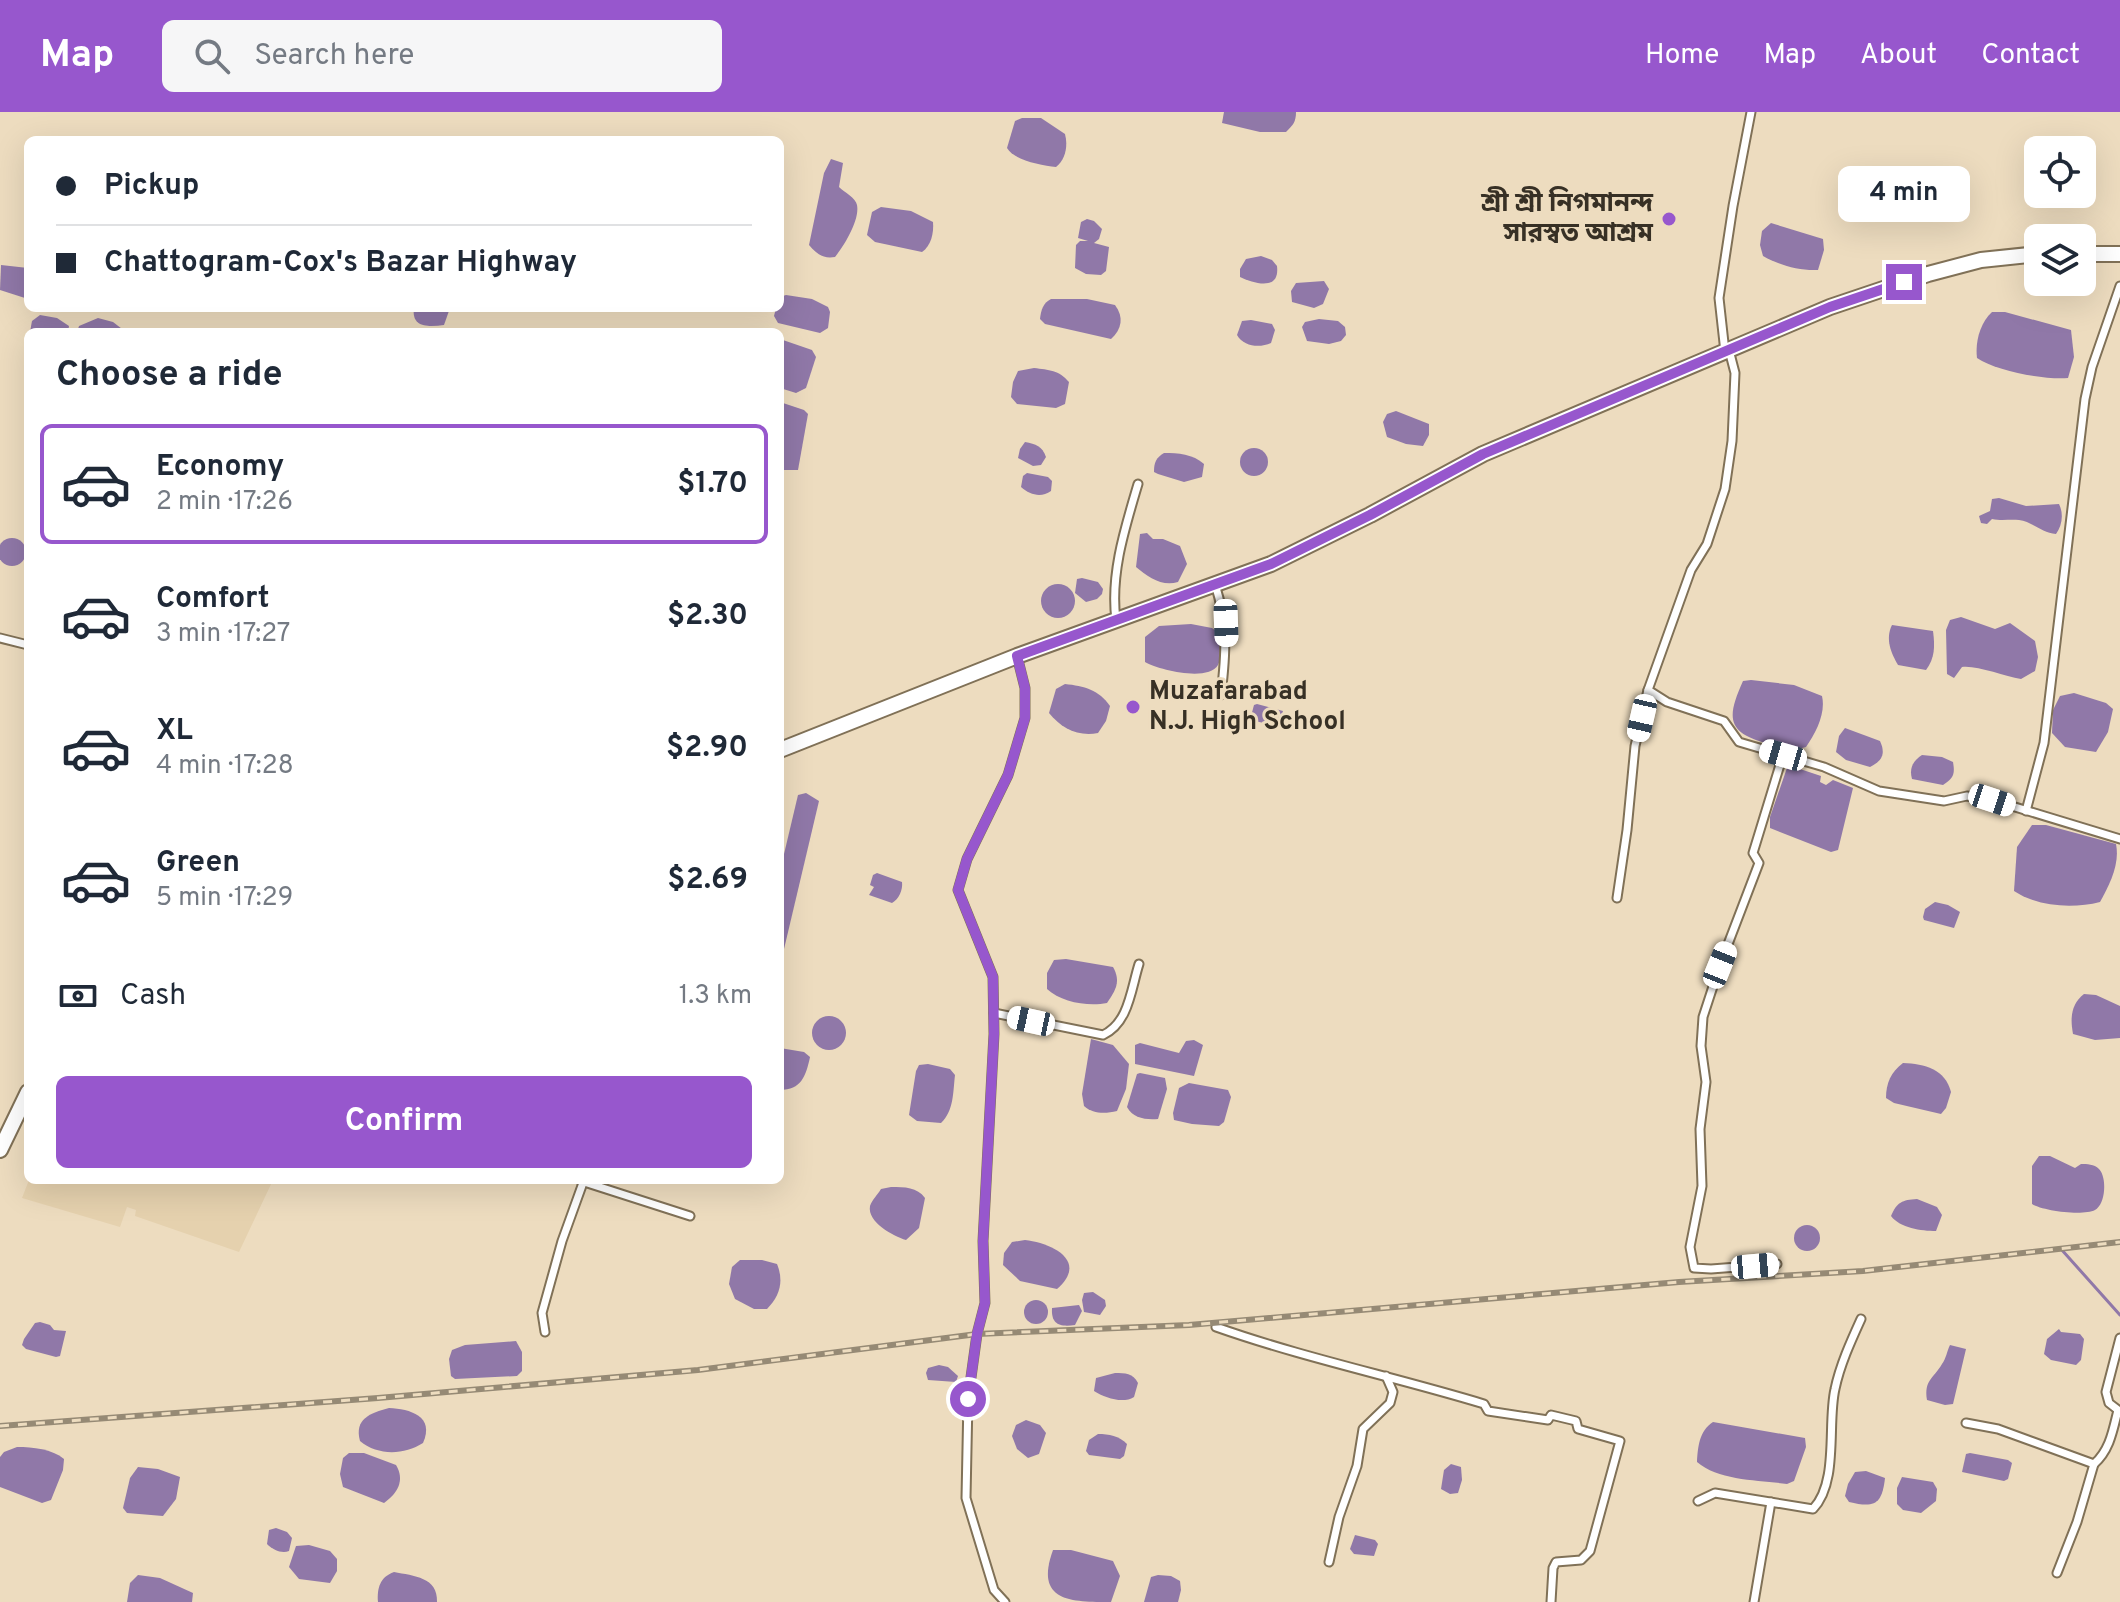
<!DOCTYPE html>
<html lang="en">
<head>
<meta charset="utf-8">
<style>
	:root { --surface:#fff; --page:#f6f6f7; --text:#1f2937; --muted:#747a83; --line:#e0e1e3; --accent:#9757cd }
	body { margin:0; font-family:Overpass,"Noto Sans Bengali",sans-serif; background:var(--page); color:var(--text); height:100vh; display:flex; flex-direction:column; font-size:30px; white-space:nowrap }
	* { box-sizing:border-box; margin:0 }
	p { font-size:26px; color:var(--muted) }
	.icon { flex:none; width:44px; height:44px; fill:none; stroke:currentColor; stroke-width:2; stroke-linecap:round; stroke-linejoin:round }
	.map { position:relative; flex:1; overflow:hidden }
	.sheet { position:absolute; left:24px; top:216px; width:760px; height:856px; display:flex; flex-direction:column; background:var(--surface); border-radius:12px; box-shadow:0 8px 32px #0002 }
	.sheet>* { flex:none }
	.hud { position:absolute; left:24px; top:24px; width:760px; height:176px; border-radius:12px; box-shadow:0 8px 32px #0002; display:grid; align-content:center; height:176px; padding:0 32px; background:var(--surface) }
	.controls { position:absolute; left:2024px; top:24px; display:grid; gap:16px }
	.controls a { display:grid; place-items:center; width:72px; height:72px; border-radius:12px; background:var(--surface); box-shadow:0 8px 32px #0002; font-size:40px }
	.end { position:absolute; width:36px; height:36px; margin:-18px; border:10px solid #9757cd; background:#fff; box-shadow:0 0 0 4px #fff }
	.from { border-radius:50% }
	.bubble { position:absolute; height:56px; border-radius:12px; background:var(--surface); box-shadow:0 8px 32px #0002; font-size:26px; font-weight:700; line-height:56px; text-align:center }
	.car { position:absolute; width:24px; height:48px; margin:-24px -12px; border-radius:10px; box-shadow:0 0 6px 2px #0007; background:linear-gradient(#fff 24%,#345 0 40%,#fff 0 76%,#345 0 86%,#fff 0) }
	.hud b { display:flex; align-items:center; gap:28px; height:76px; font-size:30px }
	.hud b+b { border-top:2px solid var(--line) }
	.hud i { width:20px; height:20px; background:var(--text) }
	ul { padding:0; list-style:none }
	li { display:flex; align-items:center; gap:24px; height:120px; margin:0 16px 12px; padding:0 16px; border:4px solid transparent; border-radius:12px }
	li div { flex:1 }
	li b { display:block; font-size:30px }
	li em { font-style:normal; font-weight:700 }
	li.active { border-color:var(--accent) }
	li>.icon { width:72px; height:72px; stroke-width:1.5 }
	h2 { padding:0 32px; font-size:36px; line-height:96px }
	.pay { display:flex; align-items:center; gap:20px; height:88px; padding:0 32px; font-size:30px }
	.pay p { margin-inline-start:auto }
	.button { display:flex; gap:16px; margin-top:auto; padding:16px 32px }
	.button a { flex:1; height:92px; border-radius:12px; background:var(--accent); color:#fff; font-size:32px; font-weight:700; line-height:92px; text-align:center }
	header { display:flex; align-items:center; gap:48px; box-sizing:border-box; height:112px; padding:0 40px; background:var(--accent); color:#fff }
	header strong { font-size:38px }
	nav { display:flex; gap:44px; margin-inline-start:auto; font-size:28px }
	.search { width:560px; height:72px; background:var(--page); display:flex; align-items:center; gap:20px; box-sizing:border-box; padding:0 28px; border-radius:12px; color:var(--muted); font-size:30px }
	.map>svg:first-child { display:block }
	.built { fill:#e5d1ae }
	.water { fill:#9078a8 }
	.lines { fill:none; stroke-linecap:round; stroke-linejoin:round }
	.stream { stroke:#9078a8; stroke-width:3 }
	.street-casing { stroke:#807157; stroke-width:11 }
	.highway-casing { stroke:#807157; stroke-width:18 }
	.street { stroke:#fff; stroke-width:7 }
	.highway { stroke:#fff; stroke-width:14 }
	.rail-casing { stroke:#968a75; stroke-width:6 }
	.rail { stroke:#eddcbf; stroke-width:3; stroke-dasharray:9; stroke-linecap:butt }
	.route { stroke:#9757cd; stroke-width:10 }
	.poi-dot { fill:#9757cd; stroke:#eddcbf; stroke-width:3 }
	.labels { text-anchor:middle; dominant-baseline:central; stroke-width:6; stroke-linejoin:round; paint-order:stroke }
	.poi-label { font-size:26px; font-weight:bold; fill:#373025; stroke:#eddcbf; text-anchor:end }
</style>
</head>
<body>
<header>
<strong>Map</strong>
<div class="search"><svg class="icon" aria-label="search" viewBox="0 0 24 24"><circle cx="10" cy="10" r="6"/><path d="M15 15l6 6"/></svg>Search here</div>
<nav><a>Home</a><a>Map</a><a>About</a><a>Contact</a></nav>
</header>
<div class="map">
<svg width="2120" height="1490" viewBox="0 0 2120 1490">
	<rect width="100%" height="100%" fill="#eddcbf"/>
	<path class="built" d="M29 1068H273L239 1140 135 1104 136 1098 127 1095 120 1115 22 1086Z"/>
	<g class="water">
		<path d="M1224 0H1296C1296 10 1293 13 1286 20H1260L1222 11Z"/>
		<path d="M1022 6H1041L1065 22C1068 33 1066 47 1056 55 1041 53 1015 49 1007 36L1015 9Z"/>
		<path d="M831 47 843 51 839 75C844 80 856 86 857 93 860 108 844 134 835 145 823 147 817 142 809 133L824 61Z"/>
		<path d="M881 95 911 99 933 110C934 121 931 134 922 140L875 130 867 123 872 100Z"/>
		<path d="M1087 107 1094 109 1102 117 1099 127 1094 131 1109 135 1106 159 1101 163 1086 162 1075 156 1076 133 1080 129H1088L1078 126 1081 110Z"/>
		<path d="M1771 111 1823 127 1824 138 1818 158C1799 159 1779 153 1763 144L1760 133 1762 119Z"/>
		<path d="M1261 144 1272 148 1277 154C1280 179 1255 172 1240 165V157L1246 147Z"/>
		<path d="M1 153 28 156V187L0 178Z"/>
		<path d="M1324 169 1329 177 1323 192 1314 196 1292 190 1291 179 1296 171Z"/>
		<path d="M786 183 812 187 828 195 830 200 828 216 820 221 778 211 774 204 776 196H780V185Z"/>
		<path d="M1051 187H1087L1115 193C1124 205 1122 217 1111 227L1045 212 1040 207C1041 198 1043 191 1051 187Z"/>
		<path d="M414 196H450L444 213C429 215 411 216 414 196Z"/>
		<path d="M1992 200H2005L2071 218 2074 245 2068 266C2044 268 1996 259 1977 246 1975 230 1980 211 1992 200Z"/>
		<path d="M40 203 57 206 69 214 68 220H30L32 209Z"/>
		<path d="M98 206 113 210 126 220H77L79 214Z"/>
		<path d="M1319 207 1338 209 1345 215 1346 223 1341 229 1329 232 1307 229 1302 215 1305 210Z"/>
		<path d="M1251 208 1272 212 1275 218 1271 231C1260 236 1244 235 1237 223L1242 209Z"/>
		<path d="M780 227 812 238 816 245 806 276 796 281 780 276Z"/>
		<path d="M1034 256C1049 258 1059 258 1069 270L1065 292 1056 296 1017 292 1011 285 1013 270 1018 259Z"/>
		<path d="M780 290 804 298 808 302 798 358H780Z"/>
		<path d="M1396 299 1429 312V323L1423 334 1406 332 1387 325 1383 310 1387 302Z"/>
		<path d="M1025 330C1036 332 1042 334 1046 345L1041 353 1033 354 1018 346 1020 337Z"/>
		<circle cx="1254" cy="350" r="14"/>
		<path d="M1164 341C1178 341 1193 342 1204 352L1202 365 1184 370 1158 362 1154 360C1154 350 1156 346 1164 341Z"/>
		<path d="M1027 361 1048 365 1052 369 1051 379C1041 386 1030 383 1021 375L1023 364Z"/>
		<path d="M1999 386 2026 394 2059 392C2064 402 2062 414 2056 422 2042 421 2033 410 2019 408 2010 407 2002 409 1992 407L1987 412 1981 411 1979 404 1990 399 1992 387Z"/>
		<path d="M1147 421 1153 427H1163L1180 434 1187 452 1178 470C1162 475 1148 465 1136 455L1140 422Z"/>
		<circle cx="12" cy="440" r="14"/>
		<path d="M1082 466 1098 470 1103 477 1102 482 1097 487 1086 490 1075 481 1077 467Z"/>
		<circle cx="1058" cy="489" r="17"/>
		<path d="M1961 505 1995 517 2010 511 2035 529 2038 545 2035 559 2021 567C2004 564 1976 553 1962 555L1954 566 1947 562 1946 518 1950 508Z"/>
		<path d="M1191 512 1212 516 1219 521C1221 531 1223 544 1218 553 1208 570 1159 558 1145 550V525L1159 514Z"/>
		<path d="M1892 513 1933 519C1935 534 1935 546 1926 558L1898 553C1891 541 1885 527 1892 513Z"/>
		<path d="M1751 568 1794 573 1822 584C1826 601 1816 621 1806 635 1793 639 1782 635 1769 632 1727 621 1726 607 1743 569Z"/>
		<path d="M1065 572C1084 574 1099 578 1110 594L1106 609 1098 621C1078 625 1061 616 1049 601L1056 577Z"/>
		<path d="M2074 581 2106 591 2113 597 2108 620 2096 640 2065 635 2052 621 2053 598 2060 584Z"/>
		<path d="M1257 592 1283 599 1278 614 1250 608 1254 593Z"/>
		<path d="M1845 616 1880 629C1886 642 1882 649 1870 655L1846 648 1836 640 1839 624Z"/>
		<path d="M1922 643 1942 645 1953 650C1955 662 1954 666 1943 673L1912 667C1909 656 1913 649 1922 643Z"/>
		<path d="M1788 653 1821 664 1820 670 1826 673 1833 668 1853 676 1838 738 1831 740 1770 716V705Z"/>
		<path d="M806 681 819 689 780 854V759L798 683Z"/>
		<path d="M2032 713H2046L2116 732C2120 752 2110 772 2100 790 2073 797 2038 795 2014 779L2017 735Z"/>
		<path d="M877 761 902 770C903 778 899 787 892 791L869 783 874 775 870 773 873 763Z"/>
		<path d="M1935 790 1948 793 1960 800 1954 816 1924 808 1923 805 1925 797Z"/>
		<path d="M1066 847 1113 855C1121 869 1116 878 1107 891 1088 895 1061 890 1047 877V861L1054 848Z"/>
		<path d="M2084 882 2096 883 2120 894V926L2095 928 2073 922C2070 906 2071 892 2084 882Z"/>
		<circle cx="829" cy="921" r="17"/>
		<path d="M1091 927 1113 933 1129 952 1126 977 1117 999C1105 1002 1093 1002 1084 994L1082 982Z"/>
		<path d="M1194 928 1203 933 1194 964 1135 952V933L1140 931 1179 941 1186 929Z"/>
		<path d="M780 936 804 940 810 945C806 964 801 978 780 978Z"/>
		<path d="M1903 951C1925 952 1945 957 1951 980L1946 996 1941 1002 1894 991 1886 986C1886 971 1891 960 1903 951Z"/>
		<path d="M928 952 950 957 955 963C953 980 954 999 941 1011L917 1009 909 1003 916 959 919 953Z"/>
		<path d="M1140 961 1165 966 1167 977 1158 1007C1145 1008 1133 1006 1127 995L1137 962Z"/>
		<path d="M1189 971 1228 978 1231 985 1224 1010 1219 1014 1192 1012 1174 1008 1173 1001 1179 976Z"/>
		<path d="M2039 1044H2050L2075 1056 2081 1052C2087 1052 2094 1052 2099 1057 2107 1065 2106 1092 2095 1098 2083 1104 2043 1099 2032 1092V1054Z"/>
		<path d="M891 1075C905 1075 917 1075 925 1086L919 1116 906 1128C893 1124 867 1110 870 1094 872 1088 878 1082 881 1077Z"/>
		<path d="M1917 1087 1937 1095 1942 1103 1936 1119C1921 1119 1900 1116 1891 1104 1897 1090 1902 1088 1917 1087Z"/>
		<circle cx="1807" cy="1126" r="13"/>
		<path d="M1025 1128C1052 1131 1089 1149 1057 1177L1020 1169 1003 1153 1004 1141 1012 1130Z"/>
		<path d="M740 1148H762L777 1152C784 1169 780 1184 767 1197H754L735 1187 729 1172 732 1155Z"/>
		<path d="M1093 1180 1105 1188 1106 1194 1100 1203 1084 1200 1082 1188 1084 1181Z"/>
		<circle cx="1036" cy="1200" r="12"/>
		<path d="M1079 1193 1082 1199 1075 1213C1060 1215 1051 1213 1052 1196Z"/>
		<path d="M40 1210 50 1213 54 1218 66 1219 60 1244 56 1245 26 1237 22 1233 24 1227 35 1211Z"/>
		<path d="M2059 1217 2061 1220 2080 1222 2084 1227 2081 1248 2076 1253 2051 1248 2044 1242 2047 1227Z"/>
		<path d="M516 1229 522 1240V1259L517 1264 455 1267 451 1264 449 1247 452 1238 465 1233Z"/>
		<path d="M1950 1233 1966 1237 1953 1292 1945 1293 1927 1288C1924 1268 1933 1267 1942 1252 1946 1247 1947 1239 1950 1233Z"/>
		<path d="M939 1253 948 1255 958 1264 956 1270 928 1268 926 1261 928 1256Z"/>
		<path d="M1115 1261C1125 1261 1133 1261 1138 1271L1134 1285C1123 1292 1105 1286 1094 1279L1096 1266Z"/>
		<path d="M389 1296C410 1297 435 1304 423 1331 404 1343 378 1344 360 1329 354 1307 370 1301 389 1296Z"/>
		<path d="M1026 1308 1040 1313 1046 1321 1039 1342 1028 1346 1017 1337 1012 1324 1016 1313Z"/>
		<path d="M1713 1310 1805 1326 1806 1335 1794 1369 1787 1372C1759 1368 1719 1369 1697 1350 1698 1335 1699 1319 1713 1310Z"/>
		<path d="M1098 1322C1109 1322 1119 1324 1127 1332L1124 1344 1120 1347 1089 1343 1086 1339 1089 1328Z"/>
		<path d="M17 1335C33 1335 52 1337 64 1347L63 1358 51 1388 42 1391 0 1375V1345L4 1340Z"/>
		<path d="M349 1341H364L396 1353C405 1368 398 1381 384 1391L343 1375 340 1362 343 1346Z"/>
		<path d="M1970 1341 2008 1348 2012 1351 2008 1367 2004 1369 1962 1360 1966 1342Z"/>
		<path d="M1451 1352 1461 1355 1462 1368 1458 1381 1450 1382 1441 1377 1444 1358Z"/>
		<path d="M138 1355 158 1357 180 1365 176 1387 163 1404 127 1401 123 1396 130 1366Z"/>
		<path d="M1866 1359 1885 1366C1882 1393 1874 1396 1849 1390L1845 1384 1848 1372 1855 1360Z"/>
		<path d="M1902 1365 1933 1370 1937 1377 1936 1389 1921 1401 1903 1398 1897 1392V1376Z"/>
		<path d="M276 1416 287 1420 292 1426 289 1439C282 1442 273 1438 267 1432L269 1418Z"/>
		<path d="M1355 1423 1375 1428 1378 1432 1374 1444 1354 1442 1350 1437Z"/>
		<path d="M309 1433 330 1439 337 1447V1459L330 1471 299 1467 289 1455 296 1434Z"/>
		<path d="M1053 1438H1071L1113 1449 1120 1464 1111 1490C1071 1490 1034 1490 1053 1438Z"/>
		<path d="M394 1460C414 1464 438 1465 437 1490H378C377 1476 380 1465 394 1460Z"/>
		<path d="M138 1463 160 1466 193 1481 192 1490H127L130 1471Z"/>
		<path d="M1158 1463 1171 1464 1180 1469 1181 1478 1178 1490H1144L1151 1465Z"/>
	</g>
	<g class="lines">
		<path class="stream" d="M2061 1137 2120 1203"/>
		<defs>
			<g id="street">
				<path d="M1729 238 1735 261 1732 329 1725 377 1707 432 1691 458 1648 578 1667 590 1724 609 1739 630 1824 655 1879 679 1944 689 1967 684 1992 688 2120 727"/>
				<path d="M1725 240 1719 186 1733 94 1751 0"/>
				<path d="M1215 472C1228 513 1226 541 1221 583"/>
				<path d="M1116 508C1110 462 1125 416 1138 372"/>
				<path d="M0 526 28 533"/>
				<path d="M2026 699 2044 631 2085 287 2092 255 2120 174"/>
				<path d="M1617 786 1627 718 1635 634 1648 578"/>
				<path d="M994 901 1103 923C1129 911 1131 877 1139 852"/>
				<path d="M581 1069 690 1104"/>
				<path d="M1777 1152 1711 1157 1694 1156 1690 1135 1702 1074 1700 1017 1706 970 1701 934 1703 905 1720 853 1759 751 1753 741 1783 643"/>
				<path d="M1216 1215C1304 1246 1395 1265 1484 1292L1488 1299 1548 1308 1551 1303 1576 1309 1578 1317 1620 1329 1590 1439 1581 1448 1556 1450 1553 1456 1551 1490"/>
				<path d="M545 1220 542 1201 562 1129 584 1068"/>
				<path d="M1966 1311 1998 1317 2094 1352C2110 1338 2113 1318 2118 1298L2109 1291 2106 1280 2120 1226"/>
				<path d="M1698 1389 1715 1381 1813 1397C1839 1370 1827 1311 1835 1277 1840 1253 1851 1229 1861 1207"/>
				<path d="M1329 1450 1339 1405 1357 1354 1363 1317 1390 1291 1393 1280 1386 1264"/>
				<path d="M2057 1461 2077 1410 2094 1352"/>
				<path d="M1005 1490 994 1478 966 1386 968 1287 977 1222 985 1191 983 1129 994 922 993 865 958 778 967 747 1008 663 1025 606V576L1017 544"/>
				<path d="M1754 1490 1771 1390"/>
			</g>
			<g id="highway">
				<path d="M2082 142H2120"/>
				<path d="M780 638 1017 544 1271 452 1370 403 1483 342 1830 195 1928 162 1981 148 2038 142"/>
				<path d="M0 1038 28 980"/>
			</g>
		</defs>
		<use href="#street" class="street-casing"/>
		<use href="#highway" class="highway-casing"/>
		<use href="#street" class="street"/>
		<use href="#highway" class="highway"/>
		<defs>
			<path id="rail" d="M0 1314 378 1286 698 1258 977 1222 1189 1213 1679 1170 1863 1159 2120 1130"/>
		</defs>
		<use href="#rail" class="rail-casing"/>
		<use href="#rail" class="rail"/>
	</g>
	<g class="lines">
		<path class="route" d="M968 1287 977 1222 985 1191 983 1129 994 922 993 865 958 778 967 747 1008 663 1025 606V576L1017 544 1271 452 1370 403 1483 342 1830 195 1904 170"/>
	</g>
	<g class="poi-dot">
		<circle cx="1669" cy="107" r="8"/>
		<circle cx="1133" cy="595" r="8"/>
	</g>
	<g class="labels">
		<g class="poi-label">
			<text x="1653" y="92">শ্রী শ্রী নিগমানন্দ<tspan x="1653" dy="30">সারস্বত আশ্রম</tspan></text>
			<text x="1149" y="580" text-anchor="start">Muzafarabad<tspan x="1149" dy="30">N.J. High School</tspan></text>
		</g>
	</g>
</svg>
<div class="controls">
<a><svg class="icon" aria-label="locate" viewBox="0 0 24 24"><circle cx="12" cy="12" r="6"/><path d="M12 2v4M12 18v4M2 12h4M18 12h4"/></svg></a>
<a><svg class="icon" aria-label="layers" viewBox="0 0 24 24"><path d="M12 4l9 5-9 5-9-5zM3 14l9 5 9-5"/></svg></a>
</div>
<i class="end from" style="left:968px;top:1287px"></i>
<i class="end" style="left:1904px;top:170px"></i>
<div class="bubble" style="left:1838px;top:54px;width:132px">4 min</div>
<i class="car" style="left:1226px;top:511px;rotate:178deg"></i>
<i class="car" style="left:1642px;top:606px;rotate:193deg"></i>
<i class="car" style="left:1783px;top:643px;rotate:286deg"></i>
<i class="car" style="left:1992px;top:688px;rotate:108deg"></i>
<i class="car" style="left:1720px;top:853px;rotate:22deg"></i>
<i class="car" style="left:1031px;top:909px;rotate:282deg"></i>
<i class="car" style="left:1755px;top:1154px;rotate:85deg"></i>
<div class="hud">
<b><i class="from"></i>Pickup</b>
<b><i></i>Chattogram-Cox's Bazar Highway</b>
</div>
<section class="sheet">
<h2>Choose a ride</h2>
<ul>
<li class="active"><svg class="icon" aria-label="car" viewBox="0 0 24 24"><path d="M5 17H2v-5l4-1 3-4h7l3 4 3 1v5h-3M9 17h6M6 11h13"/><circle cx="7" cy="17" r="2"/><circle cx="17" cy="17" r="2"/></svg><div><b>Economy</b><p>2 min · 17:26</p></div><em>$1.70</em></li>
<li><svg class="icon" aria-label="car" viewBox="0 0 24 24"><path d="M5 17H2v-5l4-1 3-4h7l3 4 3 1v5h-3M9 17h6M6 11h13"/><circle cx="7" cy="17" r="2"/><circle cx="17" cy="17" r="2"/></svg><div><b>Comfort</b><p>3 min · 17:27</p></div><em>$2.30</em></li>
<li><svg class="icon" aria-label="car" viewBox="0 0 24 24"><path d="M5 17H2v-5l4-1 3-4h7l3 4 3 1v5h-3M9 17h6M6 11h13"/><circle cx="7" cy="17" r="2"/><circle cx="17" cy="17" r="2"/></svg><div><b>XL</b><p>4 min · 17:28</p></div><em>$2.90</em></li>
<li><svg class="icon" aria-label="car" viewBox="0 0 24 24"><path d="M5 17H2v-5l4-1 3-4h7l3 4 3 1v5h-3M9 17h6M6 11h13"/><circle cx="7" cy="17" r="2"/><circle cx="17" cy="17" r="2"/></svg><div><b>Green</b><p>5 min · 17:29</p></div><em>$2.69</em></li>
</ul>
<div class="pay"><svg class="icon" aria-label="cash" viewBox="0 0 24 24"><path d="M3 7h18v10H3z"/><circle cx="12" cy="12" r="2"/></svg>Cash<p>1.3 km</p></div>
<div class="button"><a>Confirm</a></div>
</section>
</div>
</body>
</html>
